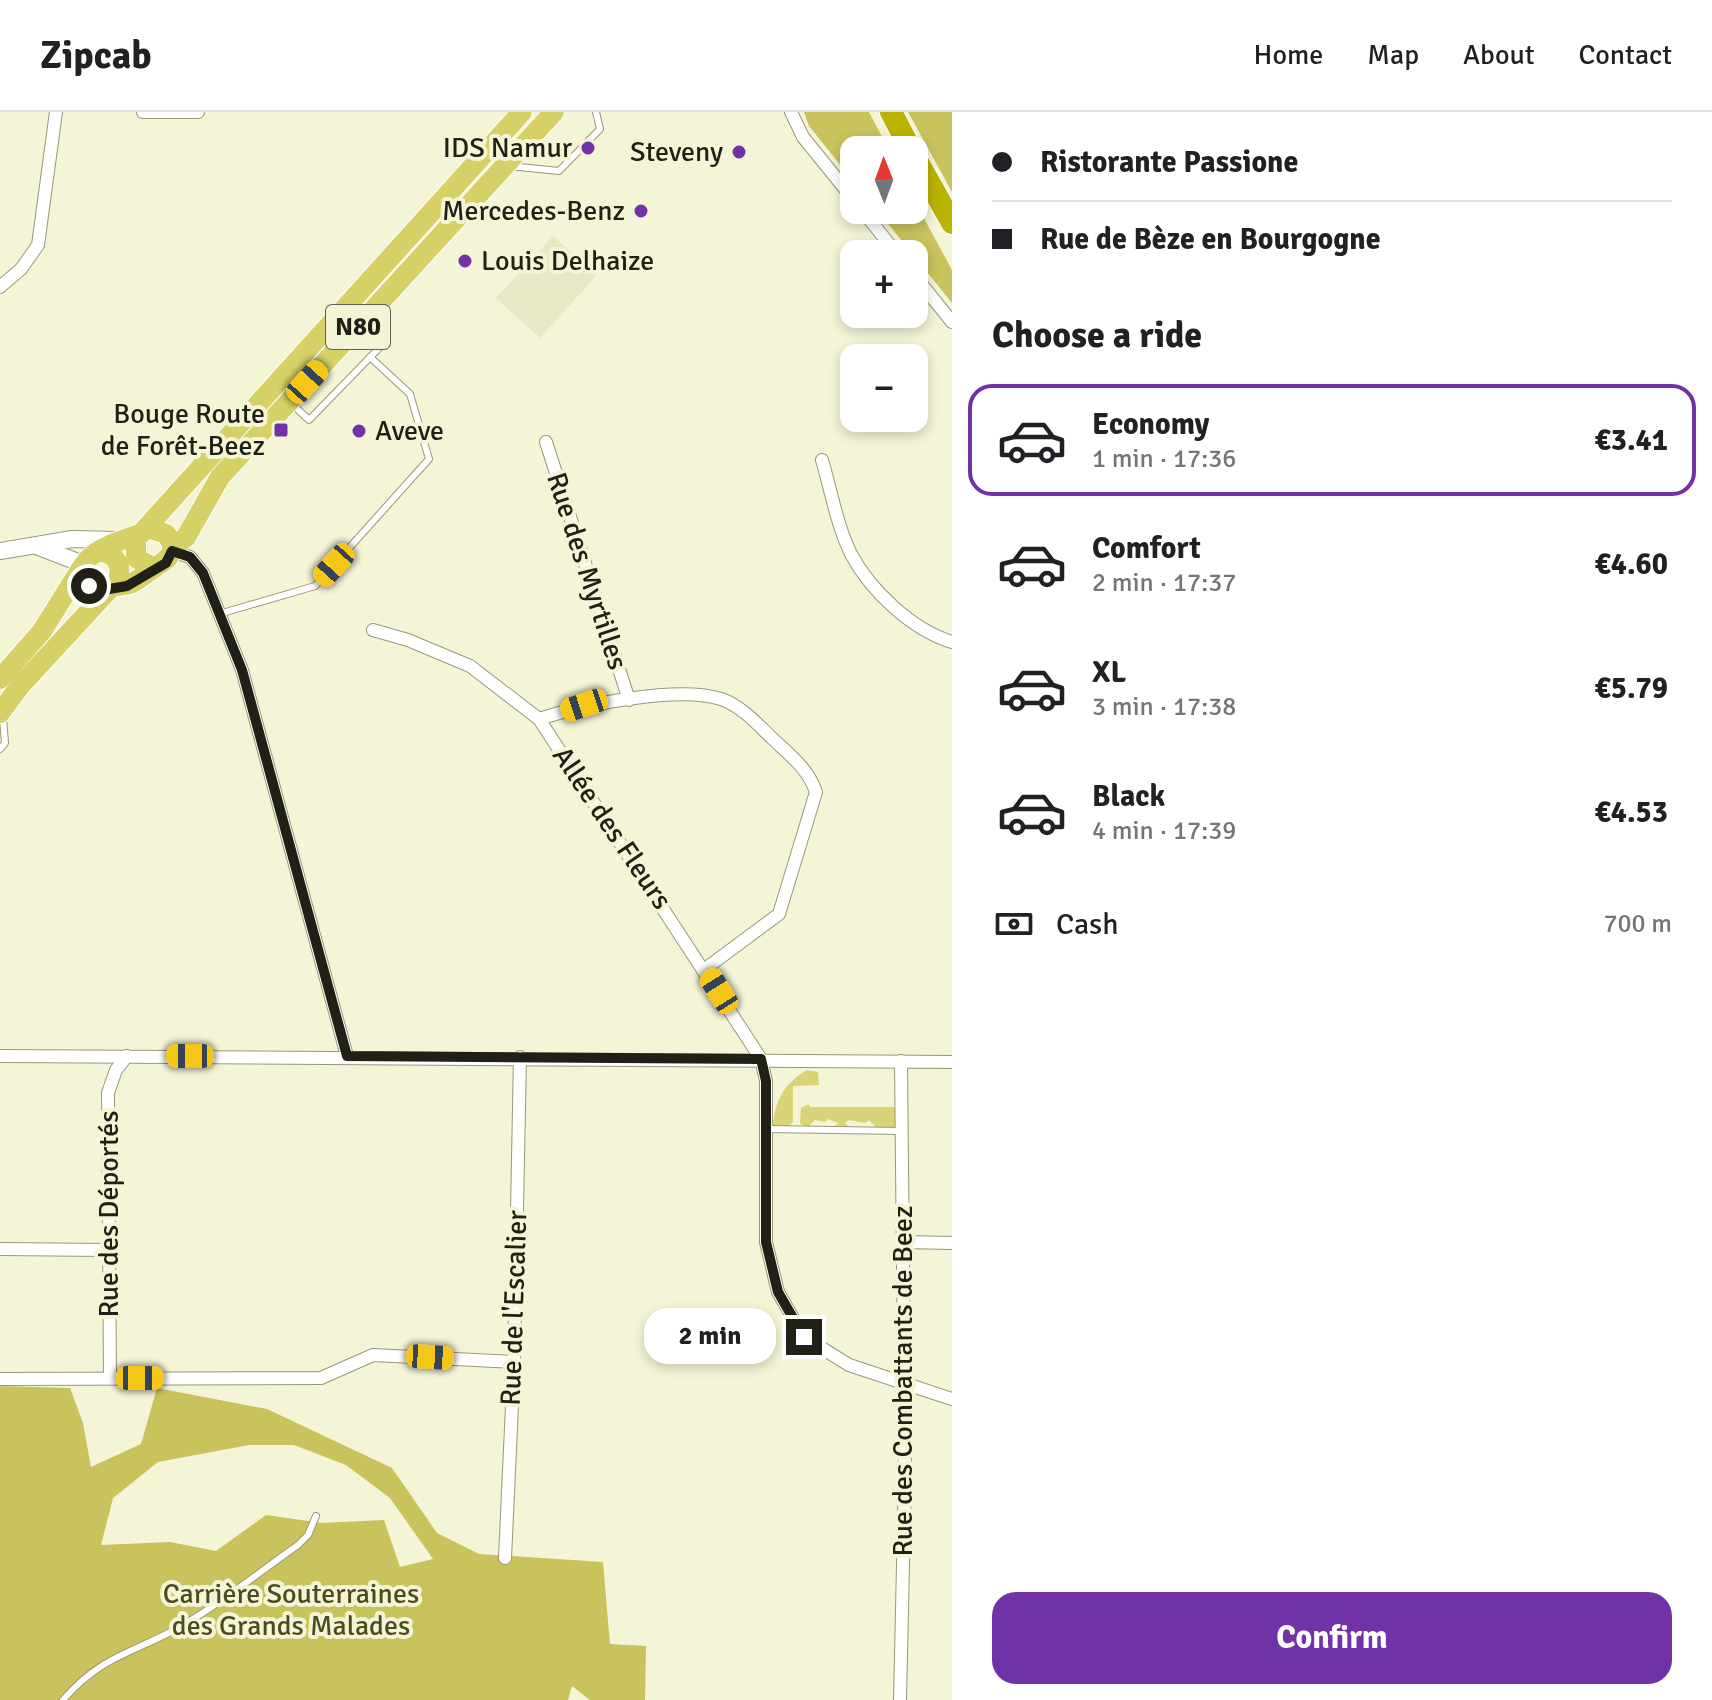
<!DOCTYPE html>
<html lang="en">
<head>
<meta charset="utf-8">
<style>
	:root { --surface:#fff; --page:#f2f2f2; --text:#202124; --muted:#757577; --line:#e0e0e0; --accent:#7132a7 }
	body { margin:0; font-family:Signika,sans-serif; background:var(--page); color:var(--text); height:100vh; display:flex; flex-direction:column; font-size:30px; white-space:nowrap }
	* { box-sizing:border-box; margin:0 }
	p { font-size:26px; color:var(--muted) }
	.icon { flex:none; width:44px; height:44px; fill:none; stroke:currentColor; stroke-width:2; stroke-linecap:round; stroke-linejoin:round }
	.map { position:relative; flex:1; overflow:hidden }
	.sheet { display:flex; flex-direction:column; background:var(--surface); width:760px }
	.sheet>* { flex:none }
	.banner { display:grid; align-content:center; height:176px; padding:0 40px; background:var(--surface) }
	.needle { width:52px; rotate:359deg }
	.fabs { position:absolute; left:840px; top:24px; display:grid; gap:16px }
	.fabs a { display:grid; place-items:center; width:88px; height:88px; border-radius:16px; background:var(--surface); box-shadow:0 4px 12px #0003; font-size:40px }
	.end { position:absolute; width:36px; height:36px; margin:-18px; border:10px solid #212016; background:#fff; box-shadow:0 0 0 4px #fff }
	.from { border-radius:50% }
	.bubble { position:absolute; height:56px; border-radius:24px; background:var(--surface); box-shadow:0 4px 12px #0003; font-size:26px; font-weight:800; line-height:56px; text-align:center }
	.car { position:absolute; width:24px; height:48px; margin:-24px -12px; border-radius:10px; box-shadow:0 0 6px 2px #0007; background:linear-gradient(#f5c518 24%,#345 0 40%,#f5c518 0 76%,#345 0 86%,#f5c518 0) }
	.banner b { display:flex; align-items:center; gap:28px; height:76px; font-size:30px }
	.banner b+b { border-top:2px solid var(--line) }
	.banner i { width:20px; height:20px; background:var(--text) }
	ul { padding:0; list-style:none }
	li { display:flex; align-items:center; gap:24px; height:112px; margin:0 16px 12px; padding:0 24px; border:4px solid transparent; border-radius:24px }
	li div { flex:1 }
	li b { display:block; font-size:30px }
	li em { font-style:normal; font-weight:800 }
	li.active { border-color:var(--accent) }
	li>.icon { width:72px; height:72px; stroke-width:1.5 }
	h2 { padding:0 40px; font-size:36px; line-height:96px }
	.pay { display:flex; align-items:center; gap:20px; height:88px; padding:0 40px; font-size:30px }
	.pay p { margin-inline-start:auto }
	.action { display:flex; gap:16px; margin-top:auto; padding:16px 40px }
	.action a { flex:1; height:92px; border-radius:24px; background:var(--accent); color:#fff; font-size:32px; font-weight:800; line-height:92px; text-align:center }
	header { display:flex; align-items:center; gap:48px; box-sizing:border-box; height:112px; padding:0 40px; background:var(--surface); border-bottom:2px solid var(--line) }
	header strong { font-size:38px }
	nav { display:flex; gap:44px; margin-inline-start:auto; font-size:28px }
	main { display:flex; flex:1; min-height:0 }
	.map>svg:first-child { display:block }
	.built { fill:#e9e8c4 }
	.green { fill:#d8d477 }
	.forest { fill:#c8c35d; fill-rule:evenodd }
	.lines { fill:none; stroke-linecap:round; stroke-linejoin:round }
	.service-casing { stroke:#99987d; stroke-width:8 }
	.minor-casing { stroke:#99987d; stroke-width:14 }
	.tertiary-casing { stroke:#99987d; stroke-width:18 }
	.primary-casing { stroke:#fff; stroke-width:22 }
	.motorway-casing { stroke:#fff; stroke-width:24 }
	.service { stroke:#fff; stroke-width:6 }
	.minor { stroke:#fff; stroke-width:12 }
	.tertiary { stroke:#fff; stroke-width:16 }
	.primary { stroke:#d6d167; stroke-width:20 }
	.motorway { stroke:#bbb302; stroke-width:22 }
	.route { stroke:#212016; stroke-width:10 }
	.poi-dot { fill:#7132a7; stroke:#f4f4d7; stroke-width:3 }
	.labels { text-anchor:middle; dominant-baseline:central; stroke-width:8; stroke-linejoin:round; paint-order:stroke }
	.shield { fill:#f4f4d7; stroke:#606050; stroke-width:2 }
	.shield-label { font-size:26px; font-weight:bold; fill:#212016 }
	.poi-label { font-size:28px; fill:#212016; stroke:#f4f4d7; text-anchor:end }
	.street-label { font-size:28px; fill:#212016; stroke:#f4f4d7 }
	.park-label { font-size:28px; fill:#4c4a1f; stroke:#f4f4d7 }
</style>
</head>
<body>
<header>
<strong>Zipcab</strong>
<nav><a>Home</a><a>Map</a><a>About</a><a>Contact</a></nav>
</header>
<main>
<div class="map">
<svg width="952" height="1588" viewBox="0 0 952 1588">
	<rect width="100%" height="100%" fill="#f4f4d7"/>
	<path class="built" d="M553 124 597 163 540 226 496 186Z"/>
	<g class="green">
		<path d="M807 958 818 960 819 973 793 974V1010L789 1014H773C775 987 785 971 807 958Z"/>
		<path d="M809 992 810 995H895V1014L892 1018H879L869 1008 865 1011 849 1008 845 1011 852 1018 839 1014 831 1018 838 1011 828 1007 825 1010 815 1008 807 1016 800 1011 801 996Z"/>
	</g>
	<g class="forest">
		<path d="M804 0H869L889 38H854V70L809 14Z"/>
		<path d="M908 0H952V80Z"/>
		<path d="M914 88 952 158V191L877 98H914Z"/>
		<path d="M0 1274 70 1276 83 1311 91 1355 141 1332 157 1276 267 1297 392 1356 437 1421 479 1442 603 1450 610 1532 646 1534 645 1588H590L572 1574 568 1588H0ZM249 1333H294L346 1353 390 1386 433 1447 400 1455 384 1408 322 1411 266 1403 216 1439 170 1430 101 1433 113 1386 158 1350Z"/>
	</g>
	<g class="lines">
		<defs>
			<g id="service">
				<path d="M509 54 559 59 600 17 596 0"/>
				<path d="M292 292 309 308 381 234 362 216"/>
				<path d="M219 502 315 474 429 347 410 282 370 245"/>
				<path d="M0 637 5 631 3 606"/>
				<path d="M766 1017 902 1019"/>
				<path d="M63 1588C100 1545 130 1542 176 1517 219 1493 258 1461 298 1433L308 1423 316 1404"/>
			</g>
			<g id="minor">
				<path d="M143 0H198"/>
				<path d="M791 0 803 25 854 88"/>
				<path d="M862 98 897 142"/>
				<path d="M914 163 952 210"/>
				<path d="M0 175 21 157 38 133 56 0"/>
				<path d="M546 330 629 588"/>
				<path d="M822 348C831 378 837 414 851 442 870 478 912 518 952 530"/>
				<path d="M172 439 190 445 203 461 242 558 347 944"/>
				<path d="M373 518 408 528 470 554 539 607 761 947 766 969V1130L778 1180 804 1225 849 1253 952 1287"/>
				<path d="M539 607C582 593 678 573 721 587 742 594 759 614 774 628 792 645 808 657 816 680L779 802 705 857"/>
				<path d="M0 944 952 950"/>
				<path d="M904 1130 952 1131"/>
				<path d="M0 1137 108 1138"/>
				<path d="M110 1266 108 981 116 958 127 944"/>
				<path d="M0 1267 321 1266 373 1243 514 1250"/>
				<path d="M505 1446 514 1250 520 945"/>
				<path d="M900 1588 905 1363 901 949"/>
			</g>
			<g id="tertiary">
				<path d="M39 435 83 452"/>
				<path d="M0 439 72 427 119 428"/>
			</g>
			<g id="primary">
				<path d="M173 436 186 425 220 365 554 0"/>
				<path d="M154 456 136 446V427L522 0"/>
				<path d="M113 474C136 474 137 467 154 456 168 447 180 440 166 422L151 417 144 419"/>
				<path d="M110 476 89 474C63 446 120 428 140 422"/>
				<path d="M0 567 42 519 82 455"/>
				<path d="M0 601 20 574 118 468C122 454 117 443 102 440"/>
			</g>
			<g id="motorway">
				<path d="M891 0 911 38"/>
				<path d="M914 43 952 111"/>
			</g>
		</defs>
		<use href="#service" class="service-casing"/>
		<use href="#minor" class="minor-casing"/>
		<use href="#tertiary" class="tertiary-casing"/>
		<use href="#primary" class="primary-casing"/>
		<use href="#motorway" class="motorway-casing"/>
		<use href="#service" class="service"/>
		<use href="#minor" class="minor"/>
		<use href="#tertiary" class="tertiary"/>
		<use href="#primary" class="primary"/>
		<use href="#motorway" class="motorway"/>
	</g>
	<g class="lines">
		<path class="route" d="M89 474 103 478 127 474 166 451 172 439 190 445 203 461 242 558 347 944 761 947 766 969V1130L778 1180 804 1225"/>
	</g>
	<g class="poi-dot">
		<circle cx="588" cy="36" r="8"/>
		<circle cx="739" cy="40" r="8"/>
		<circle cx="641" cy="99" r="8"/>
		<circle cx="465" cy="149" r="8"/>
		<rect x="273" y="310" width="16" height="16" rx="4"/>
		<circle cx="359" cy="319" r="8"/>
	</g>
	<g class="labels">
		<rect class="shield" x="326" y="193" width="64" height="44" rx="6"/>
		<g class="shield-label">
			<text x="358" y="215">N80</text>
		</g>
		<g class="poi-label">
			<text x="572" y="36">IDS Namur</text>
			<text x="723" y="40">Steveny</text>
			<text x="625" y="99">Mercedes-Benz</text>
			<text x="481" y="149" text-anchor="start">Louis Delhaize</text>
			<text x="265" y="302">Bouge Route<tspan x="265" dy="32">de Forêt-Beez</tspan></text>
			<text x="375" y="319" text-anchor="start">Aveve</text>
		</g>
		<g class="street-label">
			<text transform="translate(587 459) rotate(72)">Rue des Myrtilles</text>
			<text transform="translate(612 716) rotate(56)">Allée des Fleurs</text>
			<text transform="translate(109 1102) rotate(-90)">Rue des Déportés</text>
			<text transform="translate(514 1196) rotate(-88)">Rue de l'Escalier</text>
			<text transform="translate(903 1269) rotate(-90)">Rue des Combattants de Beez</text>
		</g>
		<g class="park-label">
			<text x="291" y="1482">Carrière Souterraines<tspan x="291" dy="32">des Grands Malades</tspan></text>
		</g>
	</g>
</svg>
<div class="fabs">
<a><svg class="needle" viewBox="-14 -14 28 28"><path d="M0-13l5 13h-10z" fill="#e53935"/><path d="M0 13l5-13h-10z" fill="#757577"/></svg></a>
<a>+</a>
<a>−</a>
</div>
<i class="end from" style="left:89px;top:474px"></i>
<i class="end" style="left:804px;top:1225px"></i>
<div class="bubble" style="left:644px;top:1196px;width:132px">2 min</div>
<i class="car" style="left:307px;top:270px;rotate:42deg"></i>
<i class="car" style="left:334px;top:453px;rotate:222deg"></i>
<i class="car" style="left:584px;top:593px;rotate:252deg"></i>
<i class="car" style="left:719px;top:879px;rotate:328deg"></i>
<i class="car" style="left:190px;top:944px;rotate:270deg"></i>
<i class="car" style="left:430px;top:1245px;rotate:93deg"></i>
<i class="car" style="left:140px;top:1266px;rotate:90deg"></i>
</div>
<section class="sheet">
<div class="banner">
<b><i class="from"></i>Ristorante Passione</b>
<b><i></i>Rue de Bèze en Bourgogne</b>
</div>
<h2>Choose a ride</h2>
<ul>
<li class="active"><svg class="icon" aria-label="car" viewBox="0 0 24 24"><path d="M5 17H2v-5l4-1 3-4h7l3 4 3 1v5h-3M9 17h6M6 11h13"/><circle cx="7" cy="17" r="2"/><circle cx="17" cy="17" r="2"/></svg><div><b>Economy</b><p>1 min · 17:36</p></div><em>€3.41</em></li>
<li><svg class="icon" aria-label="car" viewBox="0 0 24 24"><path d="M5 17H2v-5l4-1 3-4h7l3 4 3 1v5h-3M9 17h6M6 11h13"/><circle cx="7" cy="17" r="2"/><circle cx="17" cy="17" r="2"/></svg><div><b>Comfort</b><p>2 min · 17:37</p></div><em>€4.60</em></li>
<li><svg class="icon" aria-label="car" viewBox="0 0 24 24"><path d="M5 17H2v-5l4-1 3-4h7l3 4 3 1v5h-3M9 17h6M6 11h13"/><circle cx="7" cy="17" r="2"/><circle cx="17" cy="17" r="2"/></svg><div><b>XL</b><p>3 min · 17:38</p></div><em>€5.79</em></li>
<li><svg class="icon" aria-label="car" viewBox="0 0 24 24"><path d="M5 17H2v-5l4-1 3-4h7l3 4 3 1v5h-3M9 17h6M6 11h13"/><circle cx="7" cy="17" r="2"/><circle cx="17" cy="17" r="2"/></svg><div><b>Black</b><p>4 min · 17:39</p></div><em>€4.53</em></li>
</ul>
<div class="pay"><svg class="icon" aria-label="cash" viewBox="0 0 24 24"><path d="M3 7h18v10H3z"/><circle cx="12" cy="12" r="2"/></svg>Cash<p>700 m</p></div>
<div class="action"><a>Confirm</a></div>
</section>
</main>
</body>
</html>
